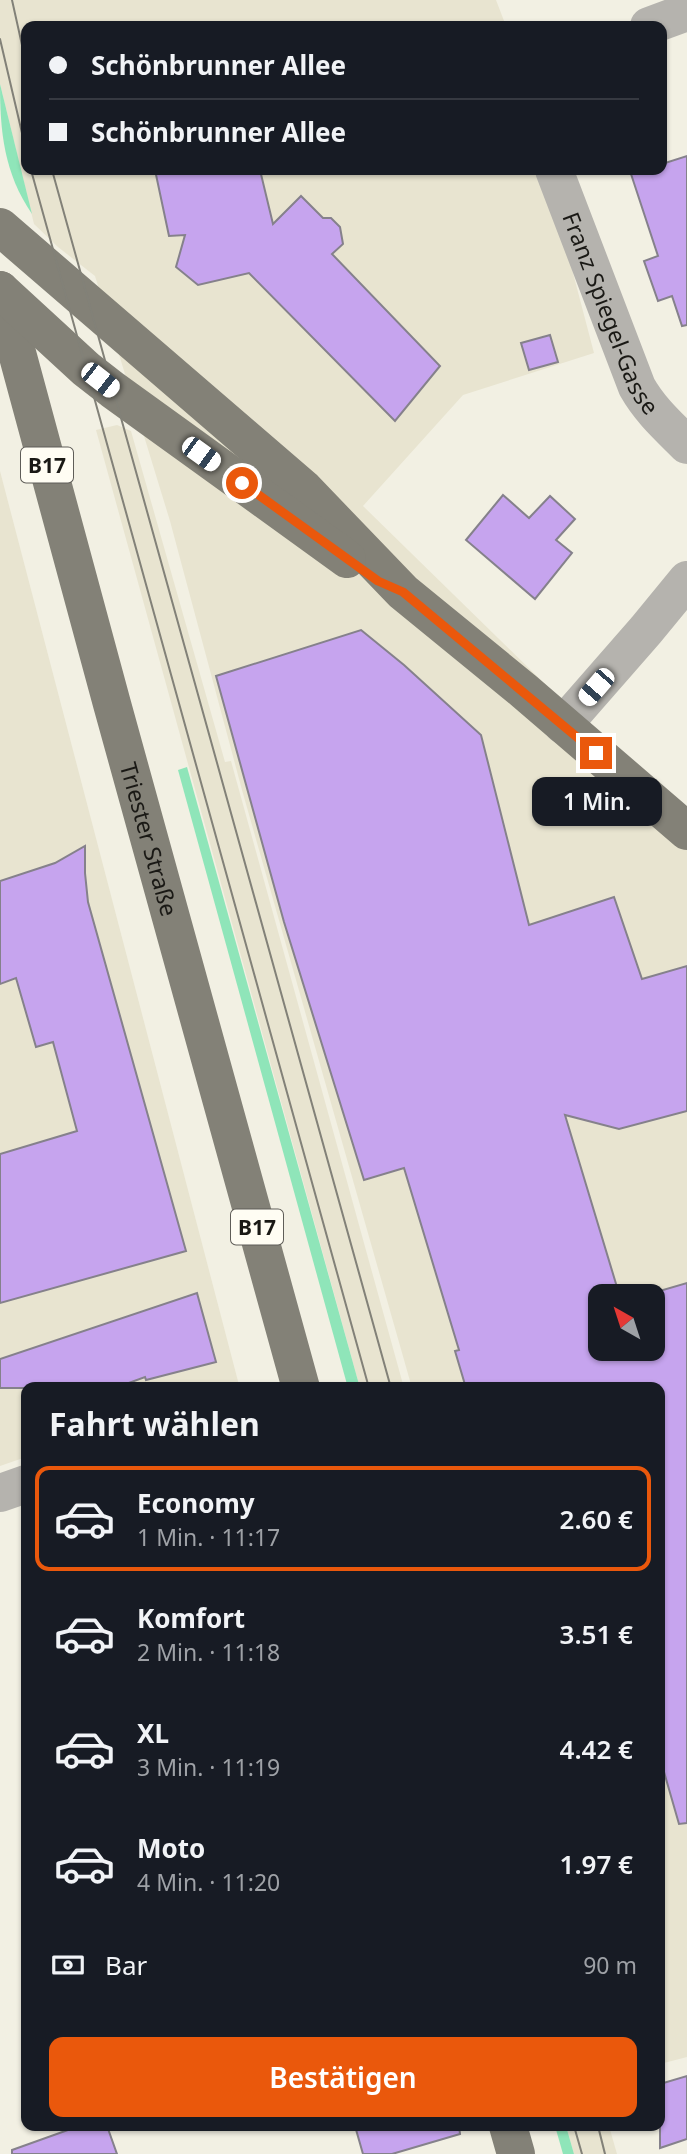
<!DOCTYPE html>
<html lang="de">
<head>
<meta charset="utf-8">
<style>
	:root { --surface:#171b24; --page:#242831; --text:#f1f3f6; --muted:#9ea1a6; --line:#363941; --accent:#ea580c }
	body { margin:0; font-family:"Noto Sans",sans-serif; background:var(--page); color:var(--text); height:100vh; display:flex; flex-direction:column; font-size:26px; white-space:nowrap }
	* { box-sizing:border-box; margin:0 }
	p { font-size:23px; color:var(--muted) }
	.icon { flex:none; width:38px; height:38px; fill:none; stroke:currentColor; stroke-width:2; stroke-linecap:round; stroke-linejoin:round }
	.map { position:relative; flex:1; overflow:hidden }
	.side { position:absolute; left:21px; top:1382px; width:644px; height:749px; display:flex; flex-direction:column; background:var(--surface); border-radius:14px; box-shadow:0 2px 5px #0004 }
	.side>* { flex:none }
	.hud { position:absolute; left:21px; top:21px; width:646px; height:154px; border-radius:14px; box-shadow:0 2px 5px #0004; display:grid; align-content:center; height:154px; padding:0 28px; background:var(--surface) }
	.needle { width:46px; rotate:321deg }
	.buttons { position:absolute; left:588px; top:1284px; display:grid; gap:14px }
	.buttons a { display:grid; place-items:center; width:77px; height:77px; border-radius:14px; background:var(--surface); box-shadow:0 2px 5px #0004; font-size:35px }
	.end { position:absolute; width:32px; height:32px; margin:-16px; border:9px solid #ea580c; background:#fff; box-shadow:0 0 0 4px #fff }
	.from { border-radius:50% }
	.bubble { position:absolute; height:49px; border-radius:14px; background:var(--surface); box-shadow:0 2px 5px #0004; font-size:23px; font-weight:600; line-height:49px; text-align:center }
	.car { position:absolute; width:21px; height:42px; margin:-21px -10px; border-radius:9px; box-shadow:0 0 5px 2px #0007; background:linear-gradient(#fff 24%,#345 0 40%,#fff 0 76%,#345 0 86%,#fff 0) }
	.hud b { display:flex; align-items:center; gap:24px; height:66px; font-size:26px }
	.hud b+b { border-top:2px solid var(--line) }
	.hud i { width:18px; height:18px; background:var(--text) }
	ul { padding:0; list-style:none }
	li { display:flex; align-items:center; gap:21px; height:105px; margin:0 14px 10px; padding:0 14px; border:4px solid transparent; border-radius:14px }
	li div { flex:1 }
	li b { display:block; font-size:26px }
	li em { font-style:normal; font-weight:600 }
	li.selected { border-color:var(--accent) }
	li>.icon { width:63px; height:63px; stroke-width:1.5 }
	h2 { padding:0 28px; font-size:32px; line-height:84px }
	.pay { display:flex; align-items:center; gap:18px; height:77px; padding:0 28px; font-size:26px }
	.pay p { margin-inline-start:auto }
	.button { display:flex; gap:14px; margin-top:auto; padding:14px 28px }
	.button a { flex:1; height:80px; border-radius:14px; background:var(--accent); color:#fff; font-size:28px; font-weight:600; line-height:80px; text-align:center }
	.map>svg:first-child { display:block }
	.built { fill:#e8e4d0; fill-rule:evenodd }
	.green { fill:#8fe5b9 }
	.building { fill:#c6a4ee; stroke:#85818b; stroke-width:2 }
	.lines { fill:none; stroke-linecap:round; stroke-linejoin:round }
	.minor { stroke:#b5b3ae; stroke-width:38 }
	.major { stroke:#838177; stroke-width:38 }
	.tram { stroke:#828178; stroke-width:2 }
	.route { stroke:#ea580c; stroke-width:9 }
	.labels { text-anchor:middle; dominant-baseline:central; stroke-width:5; stroke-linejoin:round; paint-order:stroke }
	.shield { fill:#fffdf3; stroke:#5f5d58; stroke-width:2 }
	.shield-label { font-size:21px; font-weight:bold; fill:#1a1915 }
	.street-label { font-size:23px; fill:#1a1915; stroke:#fffdf3 }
</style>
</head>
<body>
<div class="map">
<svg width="687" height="2154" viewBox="0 0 687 2154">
	<rect width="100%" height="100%" fill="#f2f0e3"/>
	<g class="built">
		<path d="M0 0H496L506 26H26V170H546L594 353 463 395 363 506 687 823V2057L660 2064V1388H412L242 790 170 521 95 276 58 247 34 224 0 84ZM600 1297H653V1349H600Z"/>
		<path d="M117 425 131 431 225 762 231 761 404 1388H360L96 430Z"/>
		<path d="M0 471 239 1385 229 1388H26V1457L0 1466Z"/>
		<path d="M566 2126H609L617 2154H574Z"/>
	</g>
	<g class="green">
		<path d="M0 84 32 214C4 173 0 132 0 84Z"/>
		<path d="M187 767 360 1388H348L178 770Z"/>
		<path d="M555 2126H566L574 2154H563Z"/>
	</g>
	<g class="building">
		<path d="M687 156V325L682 326 672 296 658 301 644 261 658 256 631 174 645 170H662V164Z"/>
		<path d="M155 170H260L273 224 301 196 323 218H331L340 227 343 244 332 254 440 366 395 421 249 273 198 285 176 267 185 235 169 236Z"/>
		<path d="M550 335 558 362 529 370 521 343Z"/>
		<path d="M503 495 529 518 550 496 575 519 556 540 572 553 535 599 466 540Z"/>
		<path d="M361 630 404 665 481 735 529 925 614 897 642 979 687 966V1111L619 1129 565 1115 620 1297H600V1349H653V1297H639L687 1283V1823L679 1824 660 1758V1388H466L455 1351 459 1350 404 1168 364 1180 284 922 216 676Z"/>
		<path d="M85 846V873L88 902 186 1251 0 1303V1154L77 1131 53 1042 36 1047 16 978 0 984V881L55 863Z"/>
		<path d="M197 1293 216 1362 146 1380 145 1377 115 1388H0V1359Z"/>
		<path d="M687 2076V2139L660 2148V2084Z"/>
		<path d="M79 2126H107L117 2154H12V2150Z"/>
		<path d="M355 2126H459L460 2134 392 2154H363Z"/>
	</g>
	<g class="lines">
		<g class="minor">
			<path d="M649 26 687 12"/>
			<path id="s1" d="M554 170 637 387C650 410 668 426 687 445"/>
			<path d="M563 725 646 630 687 580"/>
			<path d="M0 1493 26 1484"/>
		</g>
		<g class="major">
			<path d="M0 227 304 489 403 592 523 690 687 831"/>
			<path id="s2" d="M0 290 112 704 301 1388"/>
			<path d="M0 290 86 369 113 390 347 559"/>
			<path d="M508 2126 516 2154"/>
		</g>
		<g class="tram">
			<path d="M12 0 26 63"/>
			<path d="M0 39 26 150"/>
			<path d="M31 170 369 1388"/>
			<path d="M52 170 391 1388"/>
			<path d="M574 2126 582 2154"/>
			<path d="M598 2126 605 2154"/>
		</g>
	</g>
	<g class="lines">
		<path class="route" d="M242 483 378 581 403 592 596 753"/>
	</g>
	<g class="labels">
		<g class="shield">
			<rect x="21" y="447.5" width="52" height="35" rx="5"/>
			<rect x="231" y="1209.5" width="52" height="35" rx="5"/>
		</g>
		<g class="shield-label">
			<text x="47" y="465">B17</text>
			<text x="257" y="1227">B17</text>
		</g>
		<g class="street-label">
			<text stroke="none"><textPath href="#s1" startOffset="154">Franz Spiegel-Gasse</textPath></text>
			<text stroke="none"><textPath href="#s2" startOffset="569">Triester Straße</textPath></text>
		</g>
	</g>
</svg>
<div class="buttons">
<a><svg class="needle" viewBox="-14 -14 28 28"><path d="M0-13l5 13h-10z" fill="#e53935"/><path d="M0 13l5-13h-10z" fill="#9ea1a6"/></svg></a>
</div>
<i class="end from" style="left:242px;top:483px"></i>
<i class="end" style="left:596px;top:753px"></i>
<div class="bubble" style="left:532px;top:777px;width:130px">1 Min.</div>
<i class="car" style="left:100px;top:380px;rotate:128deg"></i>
<i class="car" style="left:201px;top:454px;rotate:126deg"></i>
<i class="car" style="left:596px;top:687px;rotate:221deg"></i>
<div class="hud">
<b><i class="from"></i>Schönbrunner Allee</b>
<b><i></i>Schönbrunner Allee</b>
</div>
<section class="side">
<h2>Fahrt wählen</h2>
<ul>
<li class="selected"><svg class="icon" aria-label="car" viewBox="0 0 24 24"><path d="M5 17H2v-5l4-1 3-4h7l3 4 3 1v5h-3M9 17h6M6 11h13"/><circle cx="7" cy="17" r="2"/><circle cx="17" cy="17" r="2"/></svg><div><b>Economy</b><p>1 Min. · 11:17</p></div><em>2.60 €</em></li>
<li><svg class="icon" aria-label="car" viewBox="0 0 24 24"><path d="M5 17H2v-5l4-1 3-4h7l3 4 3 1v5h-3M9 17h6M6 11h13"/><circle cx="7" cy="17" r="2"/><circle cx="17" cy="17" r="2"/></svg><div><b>Komfort</b><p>2 Min. · 11:18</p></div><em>3.51 €</em></li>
<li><svg class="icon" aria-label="car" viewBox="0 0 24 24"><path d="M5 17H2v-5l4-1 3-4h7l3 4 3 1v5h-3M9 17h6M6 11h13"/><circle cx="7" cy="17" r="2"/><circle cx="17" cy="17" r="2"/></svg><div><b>XL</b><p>3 Min. · 11:19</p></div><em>4.42 €</em></li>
<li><svg class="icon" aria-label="car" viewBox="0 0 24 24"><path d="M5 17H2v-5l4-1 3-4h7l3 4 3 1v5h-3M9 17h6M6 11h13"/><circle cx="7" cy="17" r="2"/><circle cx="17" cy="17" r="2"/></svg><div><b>Moto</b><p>4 Min. · 11:20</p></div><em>1.97 €</em></li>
</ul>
<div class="pay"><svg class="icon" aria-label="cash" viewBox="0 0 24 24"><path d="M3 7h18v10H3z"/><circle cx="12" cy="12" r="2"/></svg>Bar<p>90 m</p></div>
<div class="button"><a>Bestätigen</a></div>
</section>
</div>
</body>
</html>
